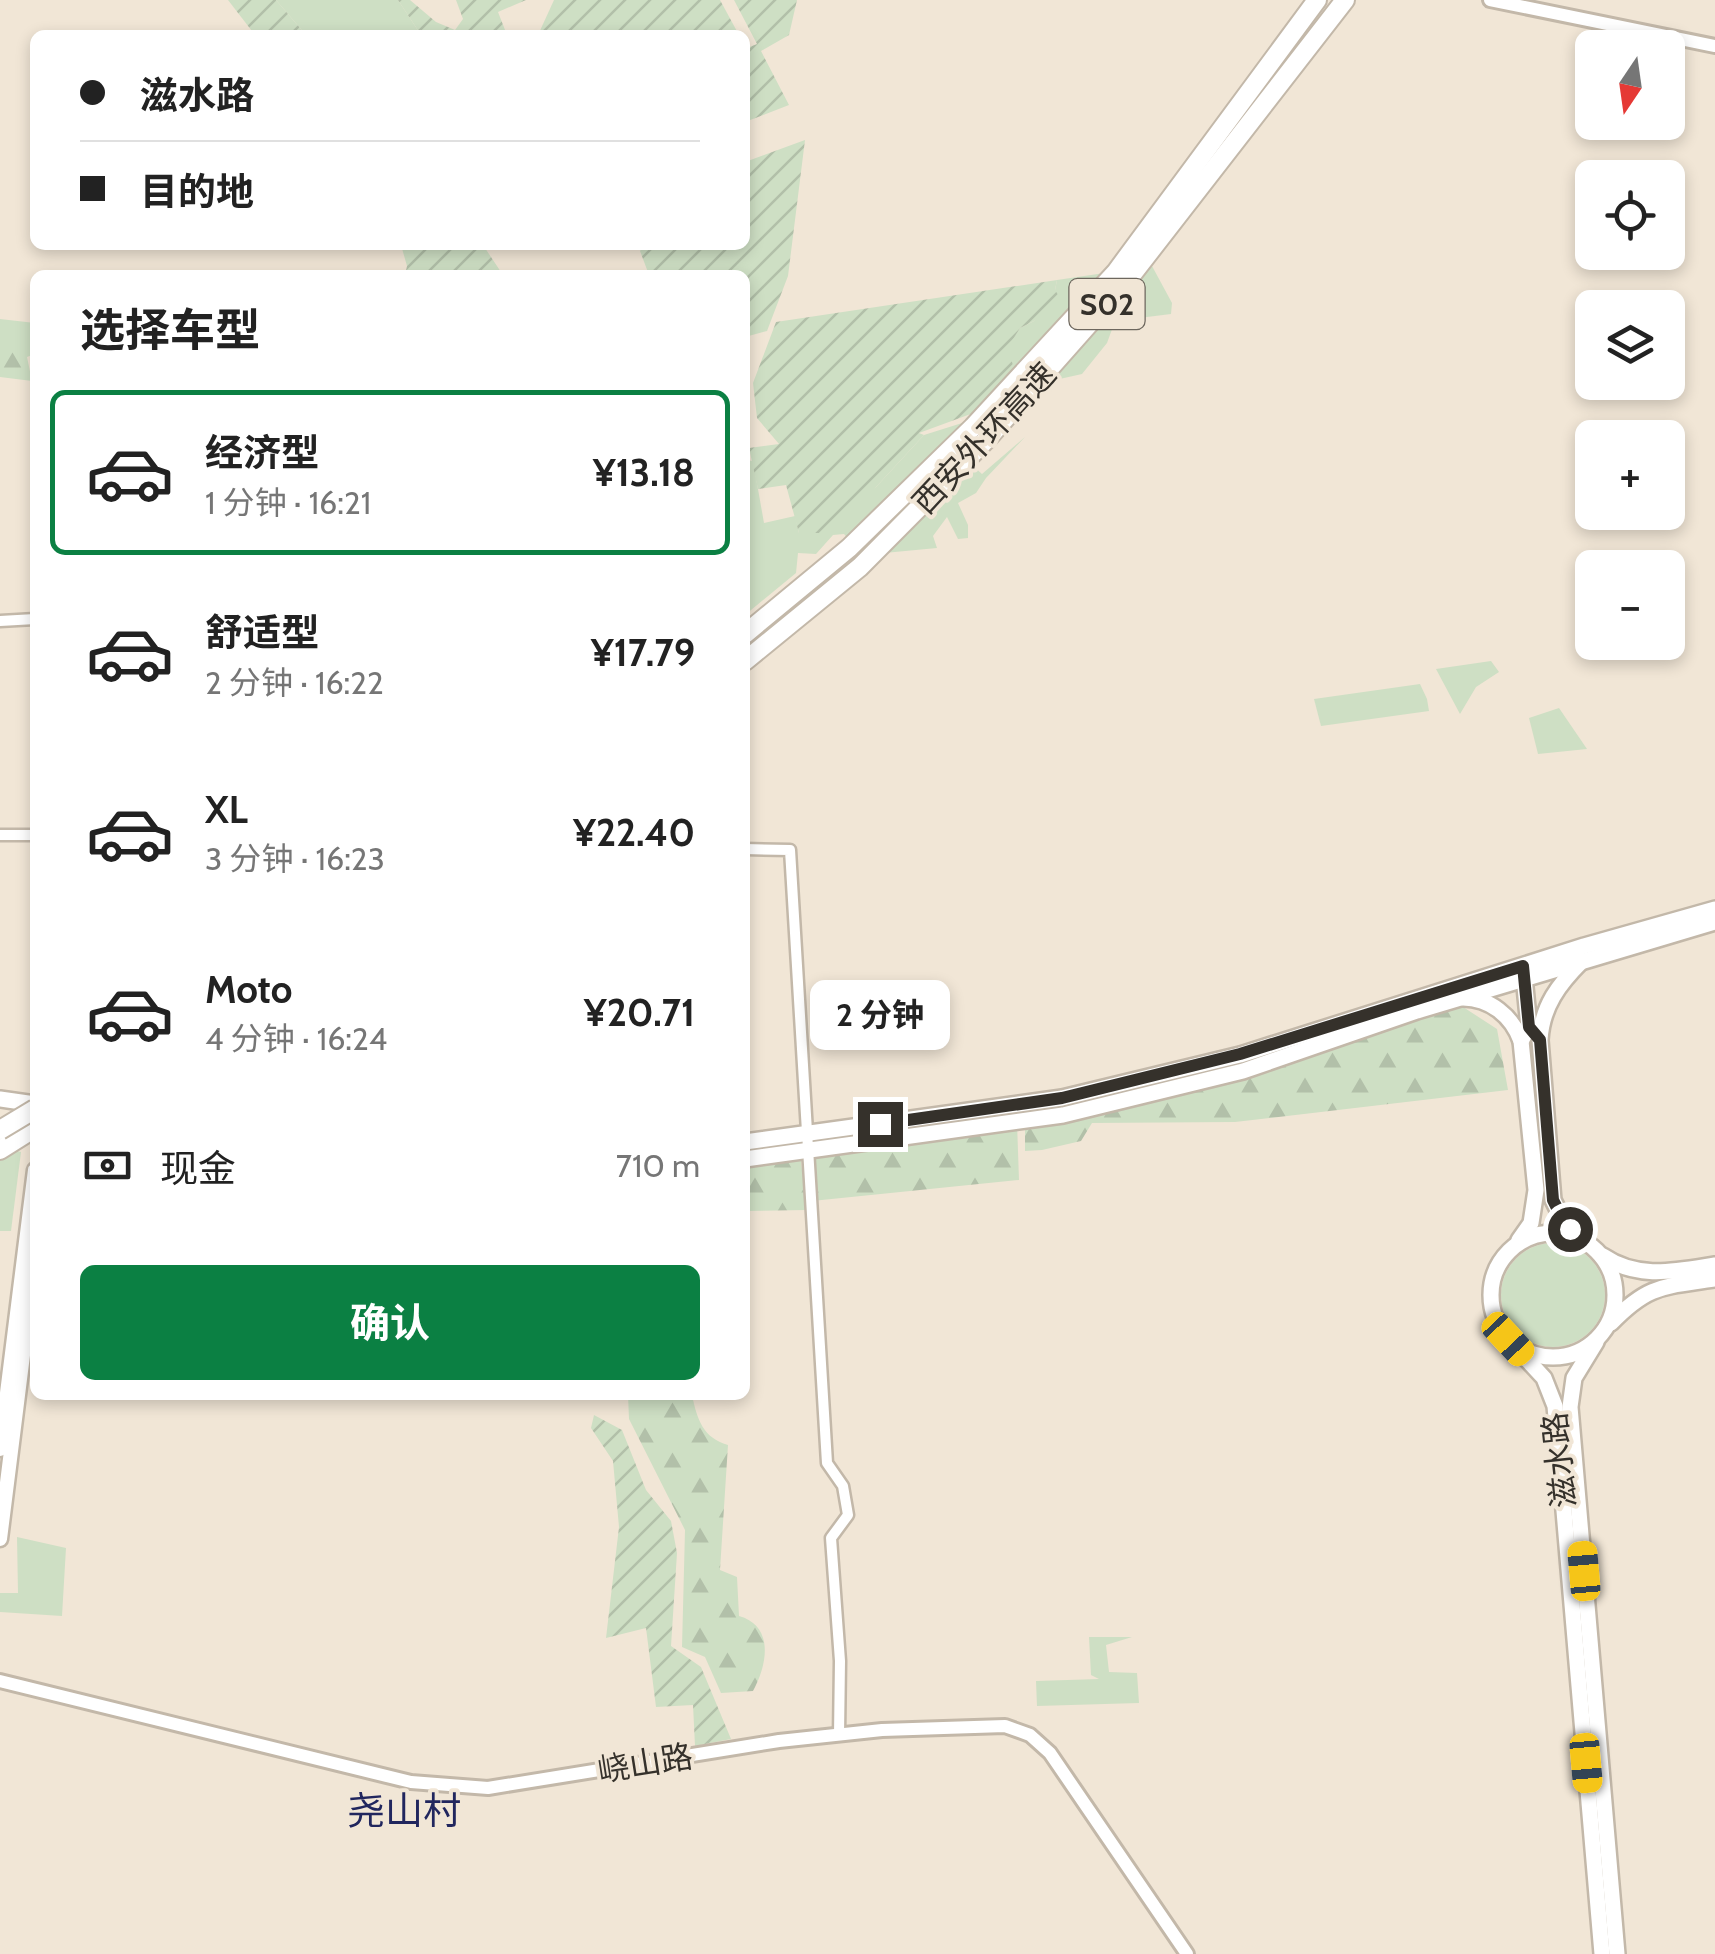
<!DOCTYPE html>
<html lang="zh">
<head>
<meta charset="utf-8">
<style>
	:root { --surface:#fff; --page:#f6f6f6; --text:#222; --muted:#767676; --line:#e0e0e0; --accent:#0b8043 }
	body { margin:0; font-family:Cabin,"Noto Sans SC",sans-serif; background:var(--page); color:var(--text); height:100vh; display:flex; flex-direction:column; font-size:38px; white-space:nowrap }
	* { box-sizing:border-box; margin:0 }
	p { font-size:32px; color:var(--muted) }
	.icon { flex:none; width:55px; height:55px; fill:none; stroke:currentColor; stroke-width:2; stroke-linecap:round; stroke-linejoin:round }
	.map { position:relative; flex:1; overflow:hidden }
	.side { position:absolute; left:30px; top:270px; width:720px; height:1130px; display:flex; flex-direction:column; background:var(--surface); border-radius:15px; box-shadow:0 5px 15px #0003 }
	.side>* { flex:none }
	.guide { position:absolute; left:30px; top:30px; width:720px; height:220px; border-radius:15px; box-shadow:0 5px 15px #0003; display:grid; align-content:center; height:220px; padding:0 50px; background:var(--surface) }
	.needle { width:65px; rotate:193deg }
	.controls { position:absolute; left:1575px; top:30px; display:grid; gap:20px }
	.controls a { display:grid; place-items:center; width:110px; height:110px; border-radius:15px; background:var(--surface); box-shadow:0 5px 15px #0003; font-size:50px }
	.end { position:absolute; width:45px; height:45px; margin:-22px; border:12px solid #35312b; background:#fff; box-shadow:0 0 0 5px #fff }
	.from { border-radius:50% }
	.bubble { position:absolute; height:70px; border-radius:15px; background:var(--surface); box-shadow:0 5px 15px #0003; font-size:32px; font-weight:700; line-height:70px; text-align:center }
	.car { position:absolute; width:30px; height:60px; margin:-30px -15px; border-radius:12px; box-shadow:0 0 8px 2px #0007; background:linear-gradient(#f5c518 24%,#345 0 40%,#f5c518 0 76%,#345 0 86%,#f5c518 0) }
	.guide b { display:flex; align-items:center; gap:35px; height:95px; font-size:38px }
	.guide b+b { border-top:2px solid var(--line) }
	.guide i { width:25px; height:25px; background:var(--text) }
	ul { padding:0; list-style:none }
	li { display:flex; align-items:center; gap:30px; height:165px; margin:0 20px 15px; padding:0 30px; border:5px solid transparent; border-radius:15px }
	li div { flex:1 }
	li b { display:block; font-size:38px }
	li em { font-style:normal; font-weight:700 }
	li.current { border-color:var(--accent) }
	li>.icon { width:90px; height:90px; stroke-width:1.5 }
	h2 { padding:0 50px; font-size:45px; line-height:120px }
	.pay { display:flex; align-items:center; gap:25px; height:110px; padding:0 50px; font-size:38px }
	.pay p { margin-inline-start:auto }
	.cta { display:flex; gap:20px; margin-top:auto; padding:20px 50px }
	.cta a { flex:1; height:115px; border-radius:15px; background:var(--accent); color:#fff; font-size:40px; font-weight:700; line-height:115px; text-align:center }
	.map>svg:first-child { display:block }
	.grass { fill:#cedfc4 }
	.forest { fill:url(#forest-firs) }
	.garden { fill:url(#garden-furrows) }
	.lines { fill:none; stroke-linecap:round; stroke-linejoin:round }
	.minor-casing { stroke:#c3b8a9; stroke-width:15 }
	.tertiary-casing { stroke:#c3b8a9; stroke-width:18 }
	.secondary-casing { stroke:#c3b8a9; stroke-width:19 }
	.primary-casing { stroke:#c3b8a9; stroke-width:20 }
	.trunk-casing { stroke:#c3b8a9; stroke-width:20 }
	.motorway-casing { stroke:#c3b8a9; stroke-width:22 }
	.minor { stroke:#fff; stroke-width:10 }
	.tertiary { stroke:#fff; stroke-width:12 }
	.secondary { stroke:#fff; stroke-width:14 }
	.primary { stroke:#fff; stroke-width:15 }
	.trunk { stroke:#fff; stroke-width:15 }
	.motorway { stroke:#fff; stroke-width:18 }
	.motorway-bridge-casing { stroke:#c3b8a9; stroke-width:22; stroke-linecap:butt }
	.motorway-bridge { stroke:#fff; stroke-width:18 }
	.route { stroke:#35312b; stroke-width:12 }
	.labels { text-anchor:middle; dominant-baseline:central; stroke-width:8; stroke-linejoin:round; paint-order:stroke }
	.shield { fill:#f1e6d6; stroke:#6d675e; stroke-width:2.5 }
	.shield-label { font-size:30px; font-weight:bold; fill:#35312b }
	.street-label { font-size:32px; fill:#35312b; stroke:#f1e6d6 }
	.quarter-label { font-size:38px; fill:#21265e; stroke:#f1e6d6 }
</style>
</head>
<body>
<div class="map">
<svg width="1715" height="1954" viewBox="0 0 1715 1954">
	<defs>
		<pattern id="forest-firs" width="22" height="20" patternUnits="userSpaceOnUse" patternTransform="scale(2.5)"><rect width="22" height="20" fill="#cedfc4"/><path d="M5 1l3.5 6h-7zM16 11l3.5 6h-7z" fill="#b2c0a9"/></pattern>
		<pattern id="garden-furrows" width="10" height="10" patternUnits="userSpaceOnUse" patternTransform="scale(2.5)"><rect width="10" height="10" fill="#cedfc4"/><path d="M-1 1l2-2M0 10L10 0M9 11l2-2" fill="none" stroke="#b2c0a9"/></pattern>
	</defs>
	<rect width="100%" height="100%" fill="#f1e6d6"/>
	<g class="grass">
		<path d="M276 0H398L421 35H306Z"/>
		<path d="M1152 266 1172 303 1171 314 1115 321 1107 343 1082 374 1055 380 1032 358 1016 375 1004 352 1020 328 1034 321 1055 290 1057 280Z"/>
		<path d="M978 418 952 447 982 474 1025 437 986 478 976 493 958 503 968 525V538L958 539 947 517 933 536 937 548 863 555 844 534 833 535 816 554 798 553 796 573 745 615V460L753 461 764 523 795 516 799 533 876 487 924 435Z"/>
		<path d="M1491 661 1499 672 1476 687 1460 714 1436 669Z"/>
		<path d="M1420 684 1427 699 1429 711 1321 726 1314 699Z"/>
		<path d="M1559 708 1587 749 1538 754 1529 718Z"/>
		<path d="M0 1146 21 1152 11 1231H0Z"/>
		<circle cx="1553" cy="1295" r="52"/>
		<path d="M17 1537 66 1548 62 1616 0 1612V1593H18Z"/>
		<path d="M1089 1637H1132L1106 1645 1109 1672 1137 1673 1139 1703 1037 1706 1036 1681 1099 1679 1091 1675Z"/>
	</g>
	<g class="forest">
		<path d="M0 319 35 323V354L27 357 32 381 0 377Z"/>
		<path d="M1460 1005 1497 1029 1508 1090 1235 1122 1092 1123 1081 1141 1042 1150 1025 1151V1121L1188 1087Z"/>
		<path d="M1017 1122 1019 1180 812 1201 810 1152Z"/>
		<path d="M800 1154 807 1210 745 1211V1157Z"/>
		<path d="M628 1395H692C697 1419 703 1438 728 1445L720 1570 737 1577 739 1616C775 1626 767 1666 753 1691L721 1693 705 1657 682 1647 685 1530 629 1419Z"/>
	</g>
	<g class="garden">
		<path d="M228 0H276L306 35H255Z"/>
		<path d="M398 0H410L436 22 455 30 463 19 456 0H526L498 12 507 35H421Z"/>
		<path d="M554 0H720L739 35H538Z"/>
		<path d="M734 0H797L789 35 761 51 789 105 745 122V46L747 48 757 44Z"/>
		<path d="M805 140 788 276 767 331 745 337V275H649L640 251 644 245H745V162Z"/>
		<path d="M401 245H483L503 275H405L407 266Z"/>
		<path d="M1057 280 1055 290 1060 298 1034 321 1020 328 1005 352 1012 362 1016 375 987 408 919 433 924 435 876 487 824 533H799L786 485 758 489 749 448 779 444 757 418 753 383 776 322Z"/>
		<path d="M594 1415 622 1430 646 1490 671 1521 677 1553 671 1646 701 1667 731 1739 695 1746 693 1705 656 1707 646 1628 606 1638 619 1527 613 1461 591 1428Z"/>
	</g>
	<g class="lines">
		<defs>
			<g id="minor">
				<path d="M0 621 35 619"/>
				<path d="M0 835H35"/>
				<path d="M745 849 790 850 827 1463 843 1486 848 1515 831 1538 840 1661 839 1735"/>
			</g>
			<g id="tertiary">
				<path d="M1490 0 1715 46"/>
				<path d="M0 1681 411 1782 488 1788 779 1741 882 1730 1005 1726 1030 1735 1050 1753 1187 1954"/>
			</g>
			<g id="secondary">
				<path d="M0 1449 35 1170"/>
				<path d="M0 1539 35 1259"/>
			</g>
			<g id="primary">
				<path d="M1463 998C1490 998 1512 1016 1521 1041L1536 1190 1531 1223 1519 1240"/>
				<path d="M1521 1041 1529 1027 1523 967"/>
				<circle cx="1553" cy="1295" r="62"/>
				<path d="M1578 1238 1562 1218 1553 1200 1540 1040C1542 1006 1559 984 1582 961"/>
				<path d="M1603 1256C1638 1280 1676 1271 1715 1265"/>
				<path d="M1611 1323C1649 1284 1663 1287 1715 1279"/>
				<path d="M1508 1339 1544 1378 1555 1406 1602 1954"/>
				<path d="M1596 1342 1574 1378 1570 1407 1617 1954"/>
			</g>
			<g id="trunk">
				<path d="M0 1099 35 1104"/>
				<path d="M745 1142 1062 1098 1240 1055 1584 946 1715 909"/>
				<path d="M745 1159 1063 1115 1243 1071 1417 1011 1715 922"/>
			</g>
			<g id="motorway">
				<path d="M745 634 849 548 973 427 1116 272 1317 0"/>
				<path d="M745 661 860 567 988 438 1127 281 1345 0"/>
				<path d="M0 1150 35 1128"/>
			</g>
		</defs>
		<use href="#minor" class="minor-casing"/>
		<use href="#tertiary" class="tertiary-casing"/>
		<use href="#secondary" class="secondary-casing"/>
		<use href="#primary" class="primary-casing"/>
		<use href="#trunk" class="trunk-casing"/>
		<use href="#motorway" class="motorway-casing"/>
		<use href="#minor" class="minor"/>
		<use href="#tertiary" class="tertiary"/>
		<use href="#secondary" class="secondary"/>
		<use href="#primary" class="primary"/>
		<use href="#trunk" class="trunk"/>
		<use href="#motorway" class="motorway"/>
		<defs>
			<path id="motorway-bridge" d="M0 1130 35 1109"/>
		</defs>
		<use href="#motorway-bridge" class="motorway-bridge-casing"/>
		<use href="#motorway-bridge" class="motorway-bridge"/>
	</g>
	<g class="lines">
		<path class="route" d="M880 1124 1062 1098 1240 1054 1523 966 1529 1027 1540 1040 1553 1200 1562 1218 1570 1229"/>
	</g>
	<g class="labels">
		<rect class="shield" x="1069.5" y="279" width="75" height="50" rx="8"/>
		<g class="shield-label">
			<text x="1107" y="304">S02</text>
		</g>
		<g class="street-label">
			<text transform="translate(984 438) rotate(-47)">西安外环高速</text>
			<text transform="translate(1559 1460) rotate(-96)">滋水路</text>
			<text transform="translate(645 1763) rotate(-9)">峣山路</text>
		</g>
		<g class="quarter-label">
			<text x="404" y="1810">尧山村</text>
		</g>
	</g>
</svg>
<div class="controls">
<a><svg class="needle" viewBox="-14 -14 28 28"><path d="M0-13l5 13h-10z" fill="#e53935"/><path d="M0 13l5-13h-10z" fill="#767676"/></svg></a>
<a><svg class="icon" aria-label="locate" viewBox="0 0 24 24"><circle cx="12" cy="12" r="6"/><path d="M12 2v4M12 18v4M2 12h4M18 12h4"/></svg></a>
<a><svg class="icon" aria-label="layers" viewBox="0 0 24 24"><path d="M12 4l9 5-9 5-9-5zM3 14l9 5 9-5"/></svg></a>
<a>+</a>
<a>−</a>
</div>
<i class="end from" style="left:1570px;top:1229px"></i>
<i class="end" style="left:880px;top:1124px"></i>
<div class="bubble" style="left:810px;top:980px;width:140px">2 分钟</div>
<i class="car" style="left:1508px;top:1339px;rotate:137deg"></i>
<i class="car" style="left:1584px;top:1571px;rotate:355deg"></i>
<i class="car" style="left:1586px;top:1763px;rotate:175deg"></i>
<div class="guide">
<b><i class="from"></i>滋水路</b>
<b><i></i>目的地</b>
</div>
<section class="side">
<h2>选择车型</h2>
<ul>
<li class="current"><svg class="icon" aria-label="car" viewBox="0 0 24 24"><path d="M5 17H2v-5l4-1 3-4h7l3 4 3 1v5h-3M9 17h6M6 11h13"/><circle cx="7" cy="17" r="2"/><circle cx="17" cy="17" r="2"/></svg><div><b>经济型</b><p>1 分钟 · 16:21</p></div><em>¥13.18</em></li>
<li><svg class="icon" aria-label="car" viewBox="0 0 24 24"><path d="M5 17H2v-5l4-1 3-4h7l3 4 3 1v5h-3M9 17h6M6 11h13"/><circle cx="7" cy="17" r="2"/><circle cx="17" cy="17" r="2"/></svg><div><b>舒适型</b><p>2 分钟 · 16:22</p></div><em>¥17.79</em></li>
<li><svg class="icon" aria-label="car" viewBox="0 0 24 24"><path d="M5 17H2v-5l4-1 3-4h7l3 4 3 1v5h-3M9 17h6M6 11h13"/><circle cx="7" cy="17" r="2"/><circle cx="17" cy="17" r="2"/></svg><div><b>XL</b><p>3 分钟 · 16:23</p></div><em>¥22.40</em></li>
<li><svg class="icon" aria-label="car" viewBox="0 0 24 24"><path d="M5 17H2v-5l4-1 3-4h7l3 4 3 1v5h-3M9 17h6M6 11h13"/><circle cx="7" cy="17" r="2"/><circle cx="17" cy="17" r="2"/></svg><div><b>Moto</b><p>4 分钟 · 16:24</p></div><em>¥20.71</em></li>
</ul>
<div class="pay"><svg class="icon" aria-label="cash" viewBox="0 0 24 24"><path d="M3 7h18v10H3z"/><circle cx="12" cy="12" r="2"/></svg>现金<p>710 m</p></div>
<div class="cta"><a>确认</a></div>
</section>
</div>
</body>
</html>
